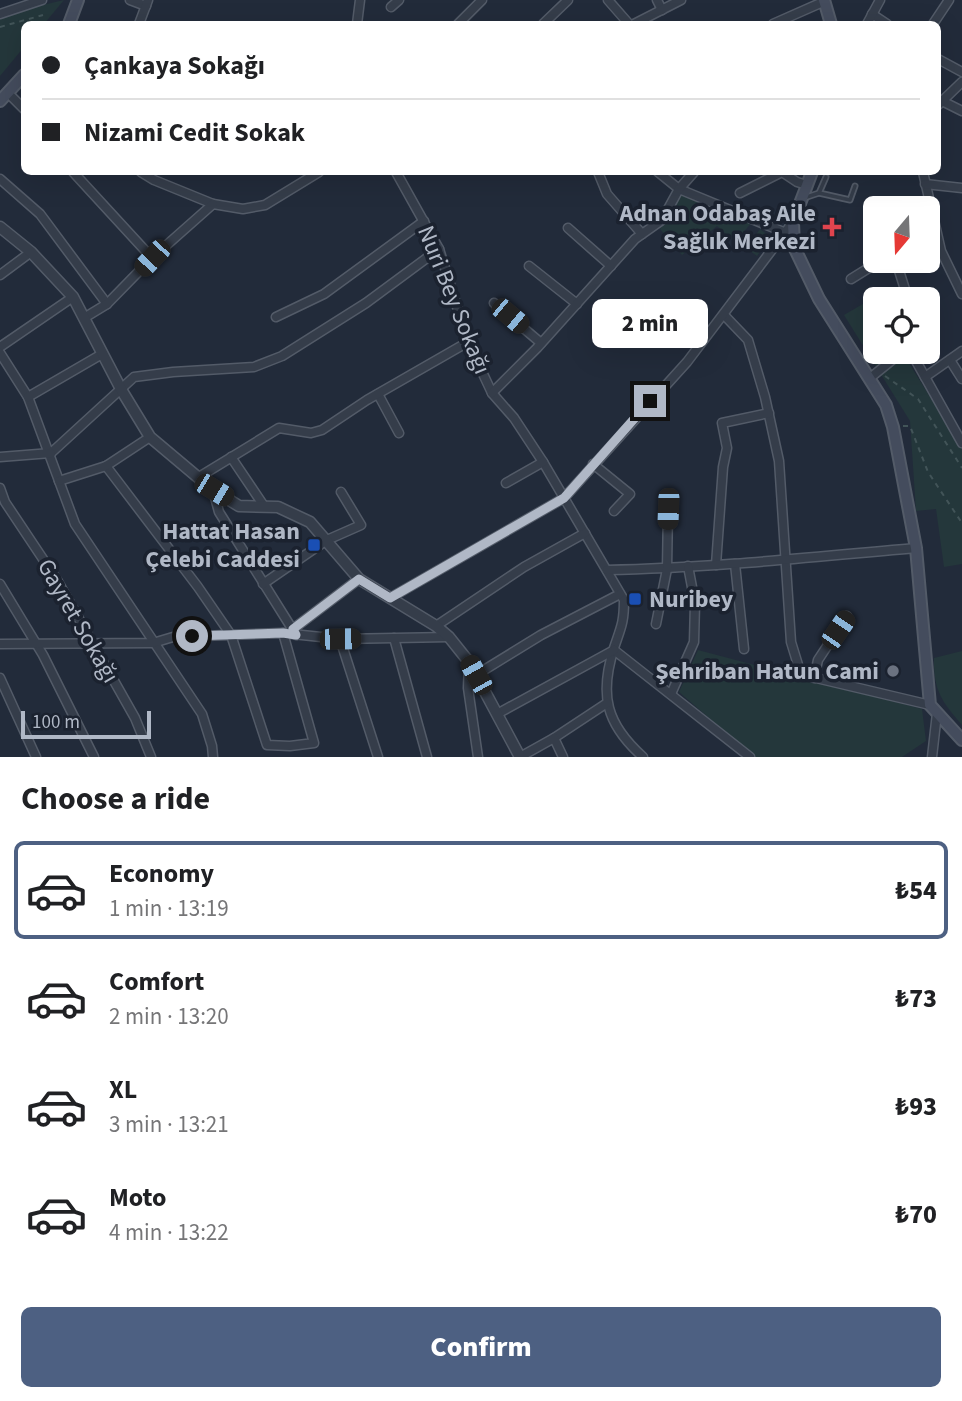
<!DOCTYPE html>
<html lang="en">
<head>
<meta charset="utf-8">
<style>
	:root { --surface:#fff; --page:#f6f6f6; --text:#202124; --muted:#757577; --line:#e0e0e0; --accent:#4d6082 }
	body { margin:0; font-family:"Source Sans 3",sans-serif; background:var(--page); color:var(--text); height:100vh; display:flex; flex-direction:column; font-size:26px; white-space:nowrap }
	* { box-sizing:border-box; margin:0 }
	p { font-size:23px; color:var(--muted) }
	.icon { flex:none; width:38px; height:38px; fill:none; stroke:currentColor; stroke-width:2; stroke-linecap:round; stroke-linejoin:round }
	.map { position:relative; height:757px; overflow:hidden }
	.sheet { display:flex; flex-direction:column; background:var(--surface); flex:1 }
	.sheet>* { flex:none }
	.top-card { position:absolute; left:21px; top:21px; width:920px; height:154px; border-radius:10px; box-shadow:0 7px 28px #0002; display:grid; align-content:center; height:154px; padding:0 21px; background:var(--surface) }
	.needle { width:46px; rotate:199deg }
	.tools { position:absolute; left:863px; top:196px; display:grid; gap:14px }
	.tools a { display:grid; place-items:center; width:77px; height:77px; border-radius:10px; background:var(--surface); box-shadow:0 7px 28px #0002; font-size:35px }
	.scale { position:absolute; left:21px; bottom:18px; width:130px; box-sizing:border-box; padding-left:7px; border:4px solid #b0b8c6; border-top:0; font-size:19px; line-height:24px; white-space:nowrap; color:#b0b8c6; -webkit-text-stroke:5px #1b222f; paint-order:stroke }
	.end { position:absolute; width:32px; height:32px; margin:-16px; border:9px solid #b0b8c6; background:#111; box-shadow:0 0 0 4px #111 }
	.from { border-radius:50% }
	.bubble { position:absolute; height:49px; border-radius:10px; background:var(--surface); box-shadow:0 7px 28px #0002; font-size:23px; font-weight:800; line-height:49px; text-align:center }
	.car { position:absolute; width:21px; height:42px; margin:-21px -10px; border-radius:9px; box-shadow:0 0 5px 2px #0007; background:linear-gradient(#222 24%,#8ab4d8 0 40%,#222 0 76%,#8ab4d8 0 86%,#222 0) }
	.top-card b { display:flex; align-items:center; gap:24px; height:66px; font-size:26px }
	.top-card b+b { border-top:2px solid var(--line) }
	.top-card i { width:18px; height:18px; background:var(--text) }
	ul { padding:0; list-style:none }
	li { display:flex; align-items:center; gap:21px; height:98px; margin:0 14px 10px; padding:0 7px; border:4px solid transparent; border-radius:10px }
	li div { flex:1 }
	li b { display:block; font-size:26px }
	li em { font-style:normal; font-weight:800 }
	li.current { border-color:var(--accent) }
	li>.icon { width:63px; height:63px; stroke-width:1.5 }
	h2 { padding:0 21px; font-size:32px; line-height:84px }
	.cta { display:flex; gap:14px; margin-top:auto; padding:14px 21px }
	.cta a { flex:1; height:80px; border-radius:10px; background:var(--accent); color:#fff; font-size:28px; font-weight:800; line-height:80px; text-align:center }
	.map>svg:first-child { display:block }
	.green { fill:#24373b }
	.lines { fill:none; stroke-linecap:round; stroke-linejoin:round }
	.service-casing { stroke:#535b68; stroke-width:7 }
	.minor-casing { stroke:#535b68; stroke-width:11 }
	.tertiary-casing { stroke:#535b68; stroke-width:13 }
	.secondary-casing { stroke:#535b68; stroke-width:14 }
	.path { stroke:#425458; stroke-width:2; stroke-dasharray:5 5; stroke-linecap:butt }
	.service { stroke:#353d4a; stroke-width:3.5 }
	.minor { stroke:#353d4a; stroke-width:8 }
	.tertiary { stroke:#353d4a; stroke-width:10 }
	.secondary { stroke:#444c5d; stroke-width:10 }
	.route { stroke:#b0b8c6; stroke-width:9 }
	.health-dot { fill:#e0444e; stroke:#1b222f; stroke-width:2.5 }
	.transit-dot { fill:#1a4fb4; stroke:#1b222f; stroke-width:2.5 }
	.worship-dot { fill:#6b7280; stroke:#1b222f; stroke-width:2.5 }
	.labels { text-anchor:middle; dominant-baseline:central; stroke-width:7; stroke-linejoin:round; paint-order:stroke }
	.poi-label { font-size:24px; font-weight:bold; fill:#b0b8c6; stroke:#1b222f; text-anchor:end }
	.street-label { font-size:24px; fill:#b0b8c6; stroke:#1b222f }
</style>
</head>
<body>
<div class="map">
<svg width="962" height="757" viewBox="0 0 962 757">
	<rect width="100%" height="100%" fill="#222b3a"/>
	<g class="green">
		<path d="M64 0 44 24H24V47L0 76V15Z"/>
		<path d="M682 194 753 221 735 242 717 226 682 255 660 229Z"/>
		<path d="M760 229 770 237 757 256 746 248Z"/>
		<path d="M880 294 882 299H875V352H902L962 448V564L944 567 936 509 916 511 910 421 844 315Z"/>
		<path d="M698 650 922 709 926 741 902 757H754L679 692Z"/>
		<path d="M962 651V725C942 702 933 690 934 658Z"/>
	</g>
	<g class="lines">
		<defs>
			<g id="service">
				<path d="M819 193 850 200 855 186"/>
				<path d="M804 198 819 193 826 177"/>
			</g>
			<g id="minor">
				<path d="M130 0 146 6"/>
				<path d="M608 0 629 24"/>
				<path d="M657 0 662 10"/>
				<path d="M391 7 399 0"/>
				<path d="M0 14 42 0"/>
				<path d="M872 14 887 24"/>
				<path d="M139 24 148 0"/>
				<path d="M357 24 360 0"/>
				<path d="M458 24 482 0"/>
				<path d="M543 24 568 0"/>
				<path d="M634 24 681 0"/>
				<path d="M773 24 825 1"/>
				<path d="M867 24 880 0"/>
				<path d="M933 24 949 0"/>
				<path d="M938 59 962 72"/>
				<path d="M8 93 24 109"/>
				<path d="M940 100 962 111"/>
				<path d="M938 105 962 82"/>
				<path d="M73 172 152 258"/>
				<path d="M141 172 154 180 213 204 243 209 265 205 319 172"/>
				<path d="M396 172 439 249 468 342 492 393 514 418 543 462 624 600C624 623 621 627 614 648 599 695 606 724 643 757"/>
				<path d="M598 172 607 194 642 234"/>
				<path d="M658 172 679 189 786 233"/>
				<path d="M782 172 797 182 807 185"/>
				<path d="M923 172 941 251 962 294"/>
				<path d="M0 179 40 214 107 304"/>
				<path d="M925 184 962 188"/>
				<path d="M740 193 782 172"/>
				<path d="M881 207V208"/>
				<path d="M568 228 611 266"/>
				<path d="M896 261 908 299"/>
				<path d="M529 266 577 304"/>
				<path d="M0 275 31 252"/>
				<path d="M851 279 880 261"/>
				<path d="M494 303 541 343"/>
				<path d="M724 315 748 340 765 397 779 461 791 642 799 668 812 677 930 705"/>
				<path d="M276 317 324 294 424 221"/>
				<path d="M84 318 107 304 152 258 213 204"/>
				<path d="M0 347 73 297"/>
				<path d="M911 352 962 443"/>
				<path d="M0 353 28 397 75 524 202 714 212 746 213 757"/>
				<path d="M950 360 962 379"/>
				<path d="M925 377 962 351"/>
				<path d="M870 378 902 352"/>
				<path d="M492 393 537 348 635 239 662 220 679 189 694 172"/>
				<path d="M378 394 399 433"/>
				<path d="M28 397 102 354"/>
				<path d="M51 453 134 377 173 372 254 367 282 356 366 303 439 249"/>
				<path d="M0 457 51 453"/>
				<path d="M231 457 264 506"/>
				<path d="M593 464 630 494 614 511"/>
				<path d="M106 466 198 587 231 635 267 745 290 746 314 743 283 633"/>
				<path d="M199 477 279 428 311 433 322 430 367 400 468 342"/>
				<path d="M59 481 106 466 150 437"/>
				<path d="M506 483 543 462"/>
				<path d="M0 488 5 502 57 580 135 718 151 757"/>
				<path d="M213 490 219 512 296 635"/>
				<path d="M735 564 744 649"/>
				<path d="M716 565 723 467 727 448 722 423 769 413"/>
				<path d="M607 570C710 568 813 557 916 548"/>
				<path d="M0 584 43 655 94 757"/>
				<path d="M263 584 327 540 361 525 341 492"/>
				<path d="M390 598 564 498 687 362 793 222"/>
				<path d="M656 624 667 569 668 509 672 502"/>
				<path d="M436 626 524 567 585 533"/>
				<path d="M293 629 359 579"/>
				<path d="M394 638 427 757"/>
				<path d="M340 639 378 757"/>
				<path d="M0 644 153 643 173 637 283 633 340 639 449 637"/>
				<path d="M614 650 750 757"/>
				<path d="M469 662 468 688 478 757"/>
				<path d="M476 675 541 635 620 594"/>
				<path d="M0 678 36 757"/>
				<path d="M814 678 818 660 847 616"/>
				<path d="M671 694 694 642 695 603 688 566"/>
				<path d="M497 714 614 650"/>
				<path d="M554 738 607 703"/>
				<path d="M520 757 554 738 563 757"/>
				<path d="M932 757 937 713"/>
			</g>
			<path id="tertiary" d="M0 227 31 252 73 297 122 391 150 437 213 490 239 506 278 507 310 522 359 579 436 626 449 637 469 662 520 757"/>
			<g id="secondary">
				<path d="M824 0 831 24"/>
				<path d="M69 24 78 0"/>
				<path d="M0 101 24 75"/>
				<path d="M812 172 793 222 794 247 819 299 886 405 893 427 916 548 930 705 962 740"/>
			</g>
		</defs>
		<use href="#service" class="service-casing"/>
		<use href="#minor" class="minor-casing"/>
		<use href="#tertiary" class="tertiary-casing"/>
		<use href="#secondary" class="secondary-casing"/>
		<g class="path">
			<path d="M0 27 43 15"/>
			<path d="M885 376 918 399 962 468"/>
			<path d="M903 426H910L928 472 962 523"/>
		</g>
		<use href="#service" class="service"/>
		<use href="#minor" class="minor"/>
		<use href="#tertiary" class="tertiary"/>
		<use href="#secondary" class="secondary"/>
	</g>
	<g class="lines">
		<path class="route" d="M192 636 283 633 296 635 293 629 359 579 390 598 564 498 650 401"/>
	</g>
	<path class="health-dot" d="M828.5 216.5h7v7h7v7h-7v7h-7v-7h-7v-7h7z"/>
	<g class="transit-dot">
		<rect x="307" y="538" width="14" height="14" rx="3.5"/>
		<rect x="628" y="592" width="14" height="14" rx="3.5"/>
	</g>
	<circle class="worship-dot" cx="893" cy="671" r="7"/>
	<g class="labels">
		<g class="poi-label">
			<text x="816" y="213">Adnan Odabaş Aile<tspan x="816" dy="28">Sağlık Merkezi</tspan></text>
			<text x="300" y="531">Hattat Hasan<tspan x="300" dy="28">Çelebi Caddesi</tspan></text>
			<text x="649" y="599" text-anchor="start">Nuribey</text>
			<text x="879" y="671">Şehriban Hatun Cami</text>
		</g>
		<g class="street-label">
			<text transform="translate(454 300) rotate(68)">Nuri Bey Sokağı</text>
			<text transform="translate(78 621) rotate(60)">Gayret Sokağı</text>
		</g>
	</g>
</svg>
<div class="tools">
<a><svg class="needle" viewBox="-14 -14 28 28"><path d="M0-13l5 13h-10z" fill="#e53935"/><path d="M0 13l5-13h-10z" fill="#757577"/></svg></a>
<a><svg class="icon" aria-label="locate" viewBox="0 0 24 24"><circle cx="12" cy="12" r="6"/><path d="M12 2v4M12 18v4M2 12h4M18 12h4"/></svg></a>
</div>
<div class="scale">100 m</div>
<i class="end from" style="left:192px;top:636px"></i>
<i class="end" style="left:650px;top:401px"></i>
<div class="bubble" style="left:592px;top:299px;width:116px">2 min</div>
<i class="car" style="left:152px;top:258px;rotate:223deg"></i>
<i class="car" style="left:510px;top:316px;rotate:130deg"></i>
<i class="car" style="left:214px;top:490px;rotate:121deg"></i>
<i class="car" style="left:668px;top:509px;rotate:182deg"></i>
<i class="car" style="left:838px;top:630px;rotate:34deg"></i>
<i class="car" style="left:340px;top:639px;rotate:89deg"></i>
<i class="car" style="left:476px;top:675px;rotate:331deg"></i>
<div class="top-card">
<b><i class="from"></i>Çankaya Sokağı</b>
<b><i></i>Nizami Cedit Sokak</b>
</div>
</div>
<section class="sheet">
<h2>Choose a ride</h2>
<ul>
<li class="current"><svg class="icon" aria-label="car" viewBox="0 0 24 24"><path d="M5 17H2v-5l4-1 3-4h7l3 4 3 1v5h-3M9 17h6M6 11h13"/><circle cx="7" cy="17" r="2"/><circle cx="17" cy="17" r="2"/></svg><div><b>Economy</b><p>1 min · 13:19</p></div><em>₺54</em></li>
<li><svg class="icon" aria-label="car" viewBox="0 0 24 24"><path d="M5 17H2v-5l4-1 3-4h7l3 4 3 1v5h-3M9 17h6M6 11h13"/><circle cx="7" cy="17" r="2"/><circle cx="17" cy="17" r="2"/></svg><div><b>Comfort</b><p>2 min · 13:20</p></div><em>₺73</em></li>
<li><svg class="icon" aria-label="car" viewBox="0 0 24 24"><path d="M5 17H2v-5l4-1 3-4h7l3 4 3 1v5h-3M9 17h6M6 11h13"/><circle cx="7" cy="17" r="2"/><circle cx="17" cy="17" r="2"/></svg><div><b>XL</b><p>3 min · 13:21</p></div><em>₺93</em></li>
<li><svg class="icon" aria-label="car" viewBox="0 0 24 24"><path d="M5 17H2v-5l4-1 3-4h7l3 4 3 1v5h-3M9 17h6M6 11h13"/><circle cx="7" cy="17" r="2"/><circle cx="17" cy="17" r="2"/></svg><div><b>Moto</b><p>4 min · 13:22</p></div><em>₺70</em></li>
</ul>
<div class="cta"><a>Confirm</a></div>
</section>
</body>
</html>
